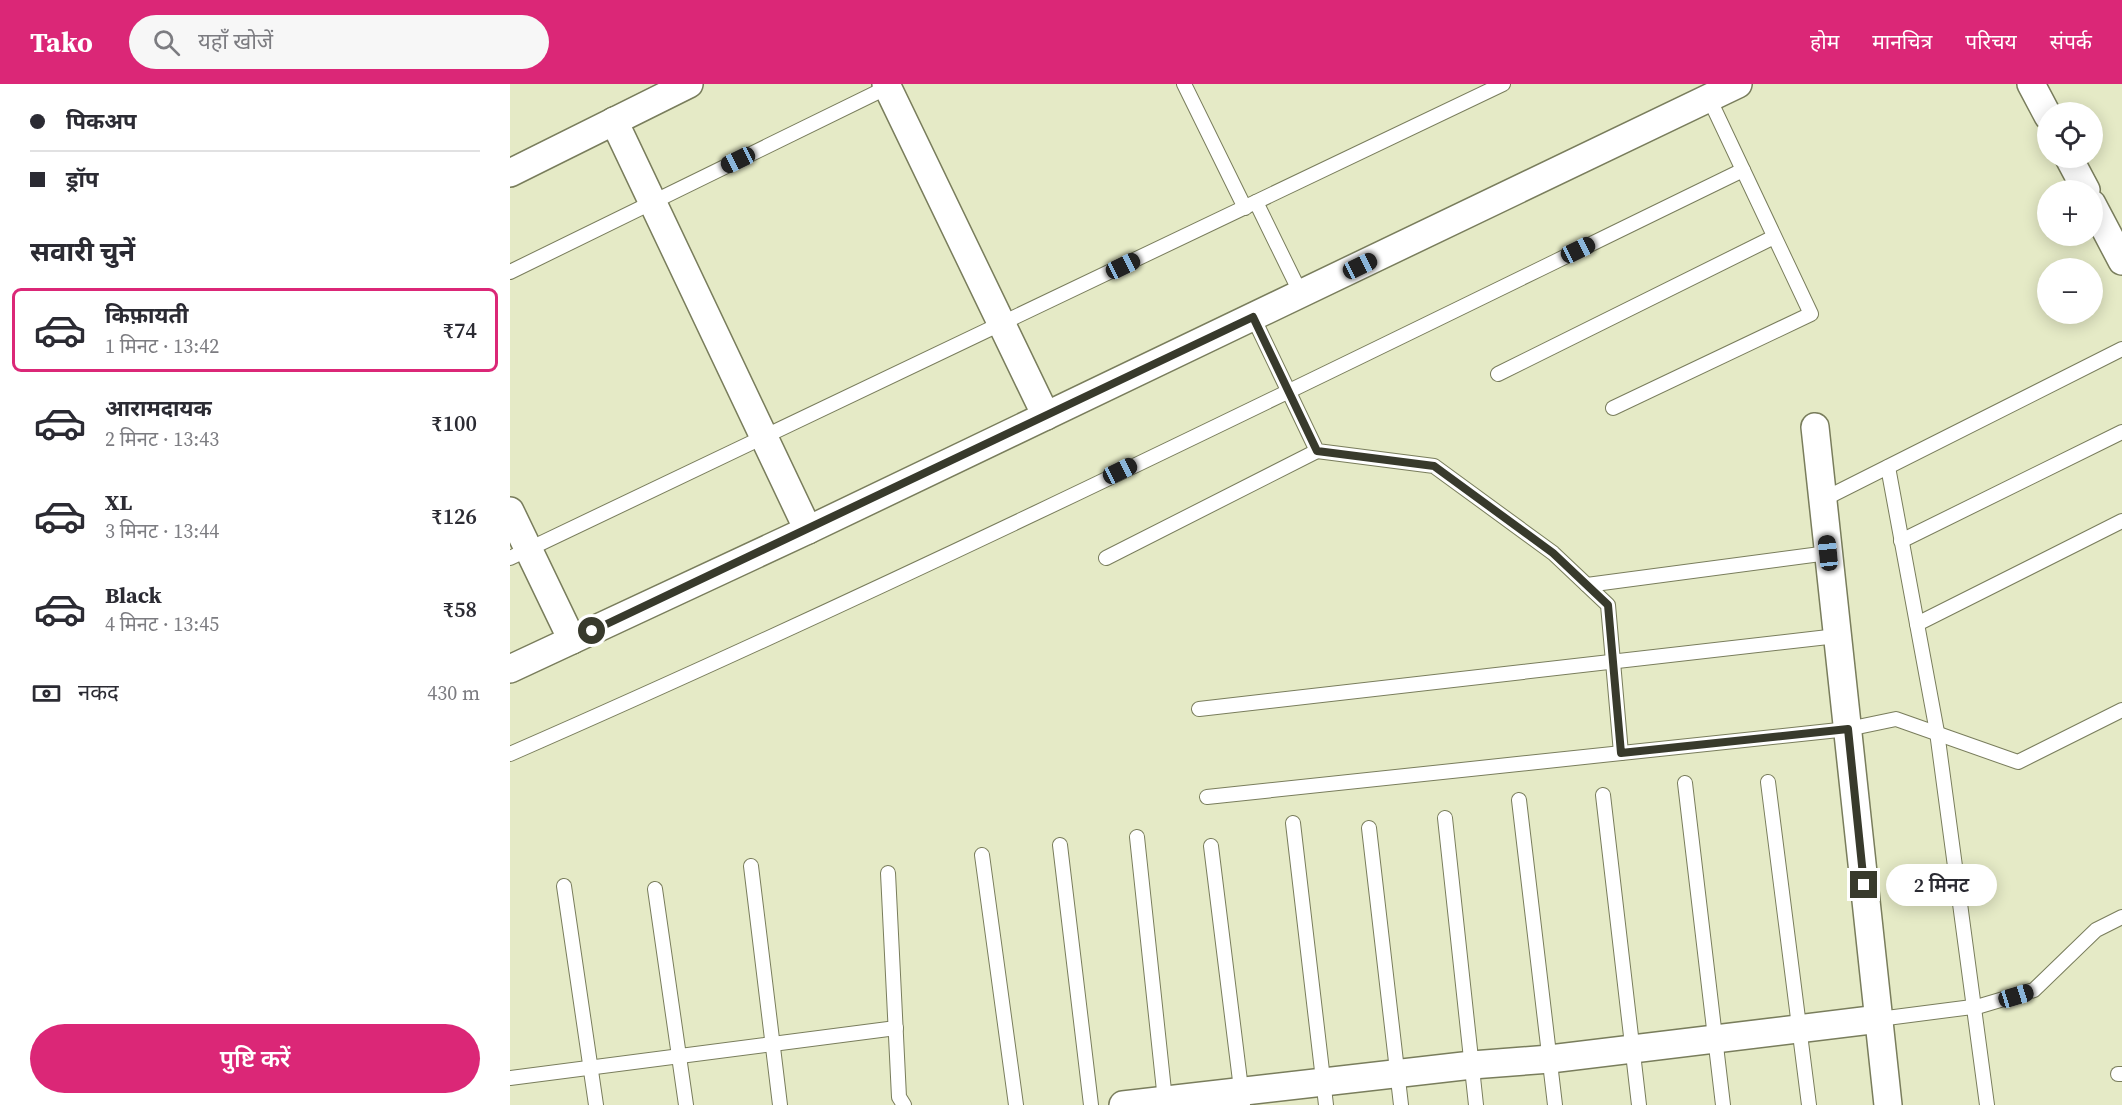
<!DOCTYPE html>
<html lang="hi">
<head>
<meta charset="utf-8">
<style>
	:root { --surface:#fff; --page:#f7f7f7; --text:#2b2b33; --muted:#7c7c81; --line:#e1e1e2; --accent:#db2777 }
	body { margin:0; font-family:"Source Serif 4","Noto Sans Devanagari",serif; background:var(--page); color:var(--text); height:100vh; display:flex; flex-direction:column; font-size:22px; white-space:nowrap }
	* { box-sizing:border-box; margin:0 }
	p { font-size:20px; color:var(--muted) }
	.icon { flex:none; width:33px; height:33px; fill:none; stroke:currentColor; stroke-width:2; stroke-linecap:round; stroke-linejoin:round }
	.map { position:relative; flex:1; overflow:hidden }
	.panel { display:flex; flex-direction:column; background:var(--surface); width:510px }
	.panel>* { flex:none }
	.hud { display:grid; align-content:center; height:132px; padding:0 30px; background:var(--surface) }
	.buttons { position:absolute; left:1527px; top:18px; display:grid; gap:12px }
	.buttons a { display:grid; place-items:center; width:66px; height:66px; border-radius:50%; background:var(--surface); box-shadow:0 3px 15px #0003; font-size:30px }
	.end { position:absolute; width:27px; height:27px; margin:-14px; border:8px solid #383a2c; background:#fff; box-shadow:0 0 0 3px #fff }
	.from { border-radius:50% }
	.bubble { position:absolute; height:42px; border-radius:21px; background:var(--surface); box-shadow:0 3px 15px #0003; font-size:20px; font-weight:600; line-height:42px; text-align:center }
	.car { position:absolute; width:18px; height:36px; margin:-18px -9px; border-radius:8px; box-shadow:0 0 4px 2px #0007; background:linear-gradient(#222 24%,#8ab4d8 0 40%,#222 0 76%,#8ab4d8 0 86%,#222 0) }
	.hud b { display:flex; align-items:center; gap:21px; height:57px; font-size:22px }
	.hud b+b { border-top:2px solid var(--line) }
	.hud i { width:15px; height:15px; background:var(--text) }
	ul { padding:0; list-style:none }
	li { display:flex; align-items:center; gap:18px; height:84px; margin:0 12px 9px; padding:0 18px; border:3px solid transparent; border-radius:9px }
	li div { flex:1 }
	li b { display:block; font-size:22px }
	li em { font-style:normal; font-weight:600 }
	li.active { border-color:var(--accent) }
	li>.icon { width:54px; height:54px; stroke-width:1.5 }
	h2 { padding:0 30px; font-size:27px; line-height:72px }
	.pay { display:flex; align-items:center; gap:15px; height:66px; padding:0 30px; font-size:22px }
	.pay p { margin-inline-start:auto }
	.primary-button { display:flex; gap:12px; margin-top:auto; padding:12px 30px }
	.primary-button a { flex:1; height:69px; border-radius:36px; background:var(--accent); color:#fff; font-size:24px; font-weight:600; line-height:69px; text-align:center }
	header { display:flex; align-items:center; gap:36px; box-sizing:border-box; height:84px; padding:0 30px; background:var(--accent); color:#fff }
	header strong { font-size:28px }
	nav { display:flex; gap:33px; margin-inline-start:auto; font-size:21px }
	.search { width:420px; height:54px; background:var(--page); display:flex; align-items:center; gap:15px; box-sizing:border-box; padding:0 21px; border-radius:33px; color:var(--muted); font-size:22px }
	main { display:flex; flex:1; min-height:0 }
	.map>svg:first-child { display:block }
	.lines { fill:none; stroke-linecap:round; stroke-linejoin:round }
	.service-casing { stroke:#797d5c; stroke-width:16 }
	.minor-casing { stroke:#797d5c; stroke-width:30 }
	.service { stroke:#fff; stroke-width:14 }
	.minor { stroke:#fff; stroke-width:27 }
	.route { stroke:#383a2c; stroke-width:8 }
</style>
</head>
<body>
<header>
<strong>Tako</strong>
<div class="search"><svg class="icon" aria-label="search" viewBox="0 0 24 24"><circle cx="10" cy="10" r="6"/><path d="M15 15l6 6"/></svg>यहाँ खोजें</div>
<nav><a>होम</a><a>मानचित्र</a><a>परिचय</a><a>संपर्क</a></nav>
</header>
<main>
<section class="panel">
<div class="hud">
<b><i class="from"></i>पिकअप</b>
<b><i></i>ड्रॉप</b>
</div>
<h2>सवारी चुनें</h2>
<ul>
<li class="active"><svg class="icon" aria-label="car" viewBox="0 0 24 24"><path d="M5 17H2v-5l4-1 3-4h7l3 4 3 1v5h-3M9 17h6M6 11h13"/><circle cx="7" cy="17" r="2"/><circle cx="17" cy="17" r="2"/></svg><div><b>किफ़ायती</b><p>1 मिनट · 13:42</p></div><em>₹74</em></li>
<li><svg class="icon" aria-label="car" viewBox="0 0 24 24"><path d="M5 17H2v-5l4-1 3-4h7l3 4 3 1v5h-3M9 17h6M6 11h13"/><circle cx="7" cy="17" r="2"/><circle cx="17" cy="17" r="2"/></svg><div><b>आरामदायक</b><p>2 मिनट · 13:43</p></div><em>₹100</em></li>
<li><svg class="icon" aria-label="car" viewBox="0 0 24 24"><path d="M5 17H2v-5l4-1 3-4h7l3 4 3 1v5h-3M9 17h6M6 11h13"/><circle cx="7" cy="17" r="2"/><circle cx="17" cy="17" r="2"/></svg><div><b>XL</b><p>3 मिनट · 13:44</p></div><em>₹126</em></li>
<li><svg class="icon" aria-label="car" viewBox="0 0 24 24"><path d="M5 17H2v-5l4-1 3-4h7l3 4 3 1v5h-3M9 17h6M6 11h13"/><circle cx="7" cy="17" r="2"/><circle cx="17" cy="17" r="2"/></svg><div><b>Black</b><p>4 मिनट · 13:45</p></div><em>₹58</em></li>
</ul>
<div class="pay"><svg class="icon" aria-label="cash" viewBox="0 0 24 24"><path d="M3 7h18v10H3z"/><circle cx="12" cy="12" r="2"/></svg>नकद<p>430 m</p></div>
<div class="primary-button"><a>पुष्टि करें</a></div>
</section>
<div class="map">
<svg width="1612" height="1021" viewBox="0 0 1612 1021">
	<rect width="100%" height="100%" fill="#e5eac6"/>
	<g class="lines">
		<defs>
			<g id="service">
				<path d="M674 0 735 124"/>
				<path d="M746 118 791 210"/>
				<path d="M0 188 380 2"/>
				<path d="M743 233 807 367 924 382 1043 469 1098 521 1111 669"/>
				<path d="M988 290 1264 153"/>
				<path d="M1103 324 1301 230 1199 14"/>
				<path d="M1378 383 1427 648 1477 1021"/>
				<path d="M1312 416 1612 265"/>
				<path d="M1391 457 1612 348"/>
				<path d="M0 474 993 0"/>
				<path d="M596 474 807 367"/>
				<path d="M1077 501 1318 469"/>
				<path d="M1407 540 1612 437"/>
				<path d="M689 625 1327 552"/>
				<path d="M0 670C416 488 824 285 1233 86"/>
				<path d="M1258 698 1299 1021"/>
				<path d="M1175 699 1213 1021"/>
				<path d="M1093 711 1129 1021"/>
				<path d="M697 713 1338 645 1386 635 1508 678 1612 626"/>
				<path d="M1009 716 1045 1021"/>
				<path d="M935 734 966 1021"/>
				<path d="M783 739 816 1021"/>
				<path d="M859 744 891 1021"/>
				<path d="M627 753 655 1016"/>
				<path d="M550 761 581 1021"/>
				<path d="M701 762 733 1021"/>
				<path d="M472 771 506 1021"/>
				<path d="M241 782 270 1021"/>
				<path d="M378 789 389 1013 394 1021"/>
				<path d="M54 802 86 1021"/>
				<path d="M145 805 176 1021"/>
				<path d="M1369 935 1470 922 1524 906 1586 846 1612 833"/>
				<path d="M1608 990H1612"/>
				<path d="M0 994 386 944"/>
			</g>
			<g id="minor">
				<path d="M376 0 536 332"/>
				<path d="M1521 0 1538 32"/>
				<path d="M104 37 298 446"/>
				<path d="M1559 74 1576 106"/>
				<path d="M0 89 179 0"/>
				<path d="M1582 120 1612 177"/>
				<path d="M1305 343 1378 1021"/>
				<path d="M0 427 62 556"/>
				<path d="M0 585 298 446 1228 0"/>
				<path d="M613 1021 962 981 1040 975 1369 935"/>
			</g>
		</defs>
		<use href="#service" class="service-casing"/>
		<use href="#minor" class="minor-casing"/>
		<use href="#service" class="service"/>
		<use href="#minor" class="minor"/>
	</g>
	<g class="lines">
		<path class="route" d="M82 547 743 233 807 367 924 382 1043 469 1098 521 1111 669 1338 645 1354 801"/>
	</g>
</svg>
<div class="buttons">
<a><svg class="icon" aria-label="locate" viewBox="0 0 24 24"><circle cx="12" cy="12" r="6"/><path d="M12 2v4M12 18v4M2 12h4M18 12h4"/></svg></a>
<a>+</a>
<a>−</a>
</div>
<i class="end from" style="left:82px;top:547px"></i>
<i class="end" style="left:1354px;top:801px"></i>
<div class="bubble" style="left:1376px;top:780px;width:111px">2 मिनट</div>
<i class="car" style="left:228px;top:76px;rotate:244deg"></i>
<i class="car" style="left:1068px;top:166px;rotate:64deg"></i>
<i class="car" style="left:613px;top:182px;rotate:64deg"></i>
<i class="car" style="left:850px;top:182px;rotate:64deg"></i>
<i class="car" style="left:610px;top:387px;rotate:64deg"></i>
<i class="car" style="left:1318px;top:469px;rotate:354deg"></i>
<i class="car" style="left:1506px;top:912px;rotate:73deg"></i>
</div>
</main>
</body>
</html>
